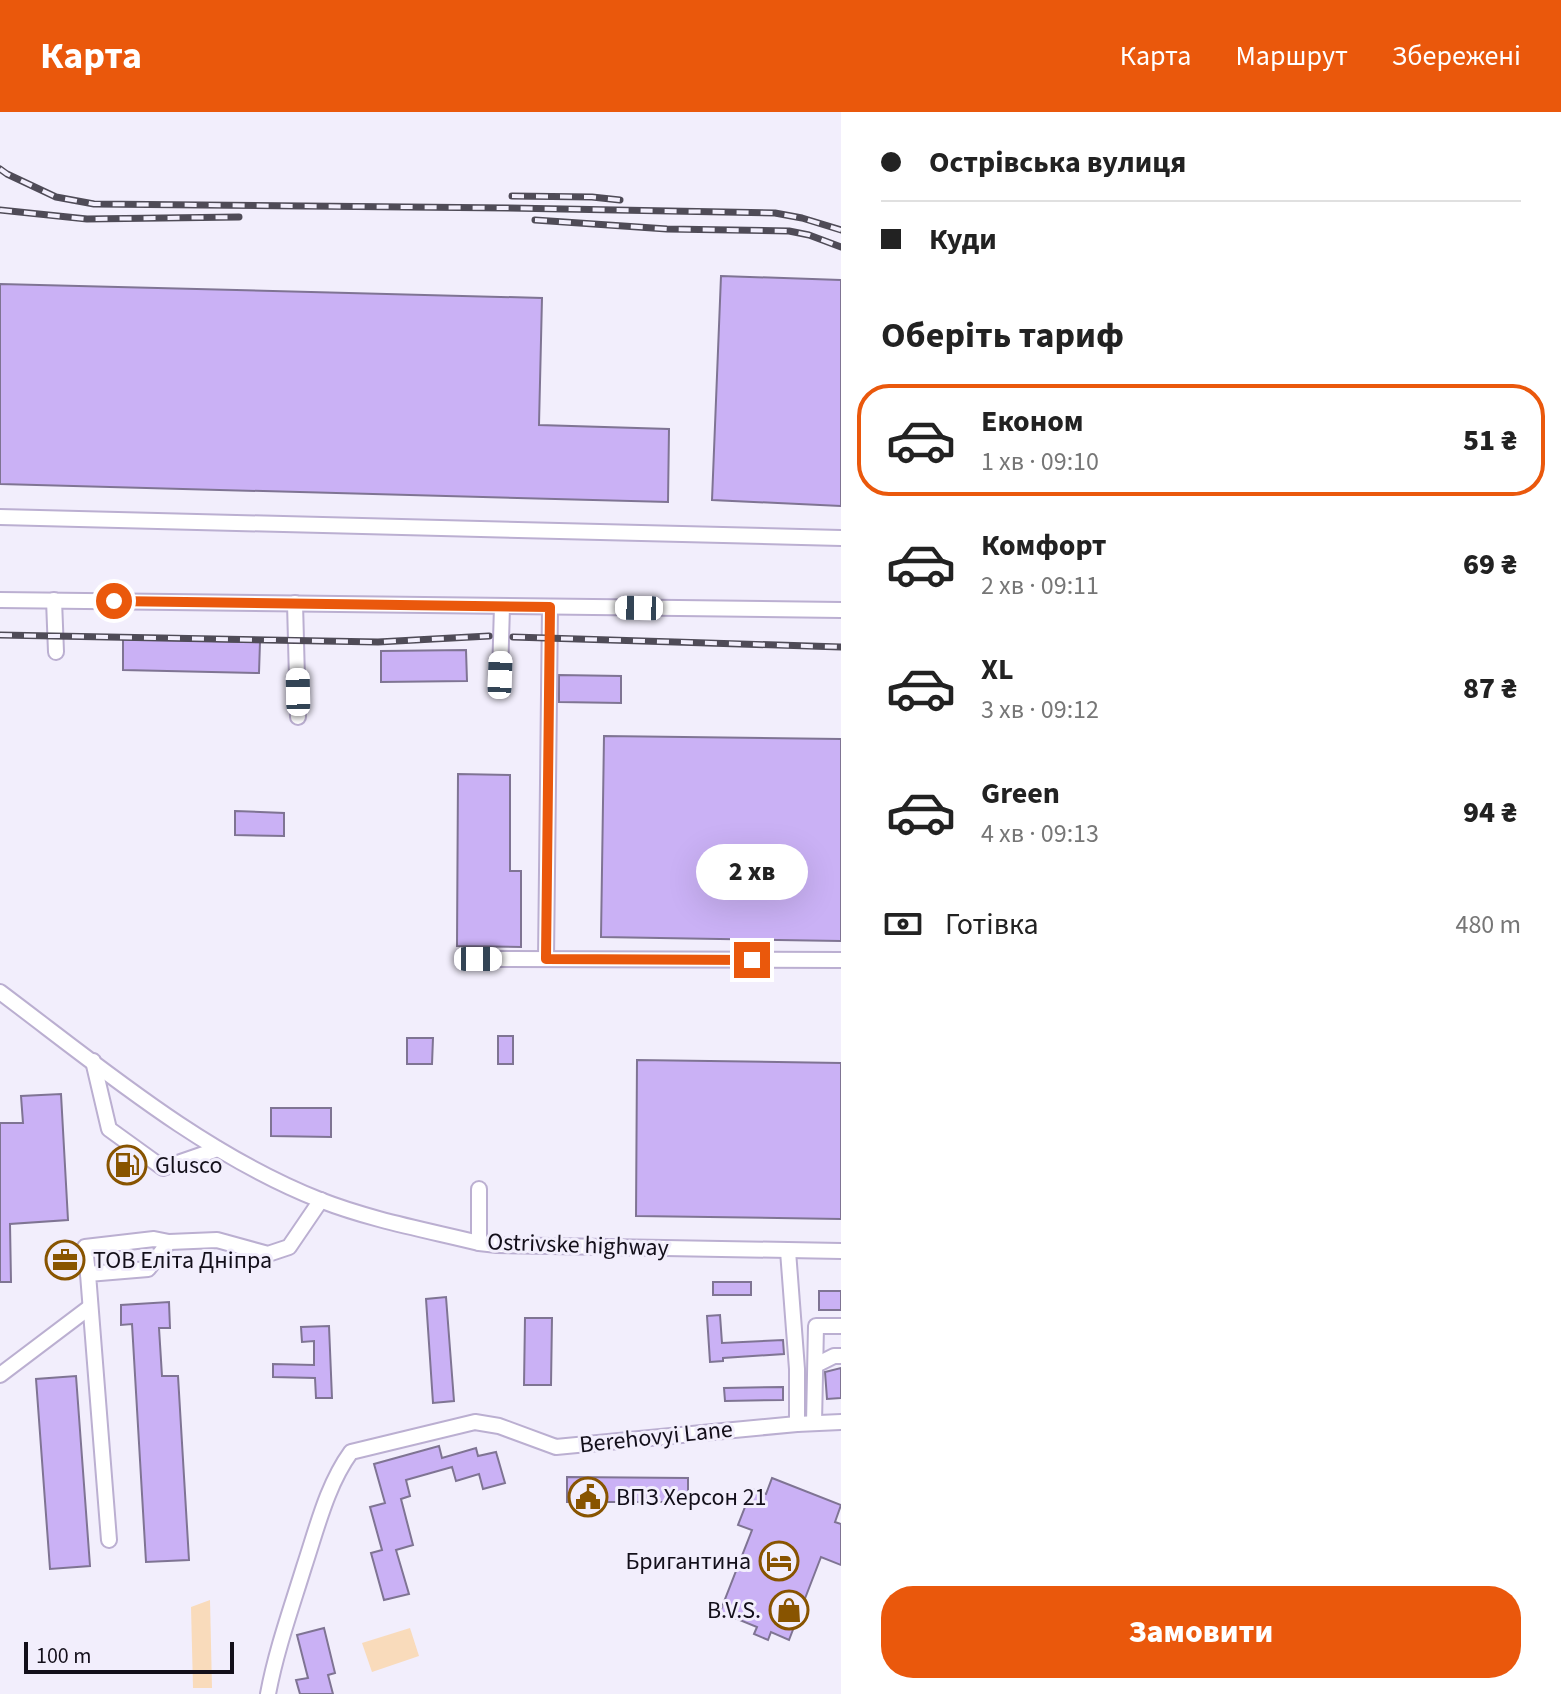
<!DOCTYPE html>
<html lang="uk">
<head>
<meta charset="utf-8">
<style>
	:root { --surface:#fff; --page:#f6f6f6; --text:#222; --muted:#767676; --line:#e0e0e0; --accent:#ea580c }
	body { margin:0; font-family:"Source Sans 3",sans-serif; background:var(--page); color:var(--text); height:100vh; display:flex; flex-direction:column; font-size:30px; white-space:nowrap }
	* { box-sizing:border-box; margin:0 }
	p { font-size:26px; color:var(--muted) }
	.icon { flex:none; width:44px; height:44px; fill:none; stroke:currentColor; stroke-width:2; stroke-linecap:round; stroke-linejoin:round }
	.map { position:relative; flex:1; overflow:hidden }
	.sheet { display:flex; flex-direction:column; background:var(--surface); width:720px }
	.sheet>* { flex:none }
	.top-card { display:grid; align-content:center; height:176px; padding:0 40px; background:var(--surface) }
	.scale { position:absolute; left:24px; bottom:20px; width:210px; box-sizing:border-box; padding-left:8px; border:4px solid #130f1a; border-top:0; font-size:22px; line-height:28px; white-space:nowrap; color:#130f1a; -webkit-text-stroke:6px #f2eefc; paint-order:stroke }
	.end { position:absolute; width:36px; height:36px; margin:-18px; border:10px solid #ea580c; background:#fff; box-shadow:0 0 0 4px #fff }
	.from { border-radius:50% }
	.bubble { position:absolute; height:56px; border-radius:28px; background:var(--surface); box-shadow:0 8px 32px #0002; font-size:26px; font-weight:800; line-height:56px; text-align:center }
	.car { position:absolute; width:24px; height:48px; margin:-24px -12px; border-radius:10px; box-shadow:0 0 6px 2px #0007; background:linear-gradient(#fff 24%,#345 0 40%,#fff 0 76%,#345 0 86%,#fff 0) }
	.top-card b { display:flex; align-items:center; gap:28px; height:76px; font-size:30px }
	.top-card b+b { border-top:2px solid var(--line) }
	.top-card i { width:20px; height:20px; background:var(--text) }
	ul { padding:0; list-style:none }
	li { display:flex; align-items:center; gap:24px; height:112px; margin:0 16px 12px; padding:0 24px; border:4px solid transparent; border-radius:32px }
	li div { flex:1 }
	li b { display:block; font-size:30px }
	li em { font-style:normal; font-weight:800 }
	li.active { border-color:var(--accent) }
	li>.icon { width:72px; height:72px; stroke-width:1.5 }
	h2 { padding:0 40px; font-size:36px; line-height:96px }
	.pay { display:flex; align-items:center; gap:20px; height:88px; padding:0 40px; font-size:30px }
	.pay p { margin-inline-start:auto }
	.action { display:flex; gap:16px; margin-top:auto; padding:16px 40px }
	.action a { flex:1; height:92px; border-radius:32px; background:var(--accent); color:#fff; font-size:32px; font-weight:800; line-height:92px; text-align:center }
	header { display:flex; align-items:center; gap:48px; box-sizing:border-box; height:112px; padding:0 40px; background:var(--accent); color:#fff }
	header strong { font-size:38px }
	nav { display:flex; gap:44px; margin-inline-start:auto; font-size:28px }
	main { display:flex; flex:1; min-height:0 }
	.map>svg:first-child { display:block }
	.green { fill:#f9dbbb }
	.building { fill:#cab1f5; stroke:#7f7493; stroke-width:2 }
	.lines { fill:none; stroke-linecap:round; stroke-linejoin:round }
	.minor-casing { stroke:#bbafd1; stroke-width:18 }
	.minor { stroke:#fff; stroke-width:14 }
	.rail-casing { stroke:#4f4b57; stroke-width:7 }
	.rail { stroke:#f2eefc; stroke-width:4; stroke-dasharray:12; stroke-linecap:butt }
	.route { stroke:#ea580c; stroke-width:10 }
	.labels { text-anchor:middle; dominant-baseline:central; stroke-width:6; stroke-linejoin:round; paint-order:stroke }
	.poi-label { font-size:24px; fill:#130f1a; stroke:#f2eefc; text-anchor:start }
	.street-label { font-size:24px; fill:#130f1a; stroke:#f2eefc }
</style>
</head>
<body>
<header>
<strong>Карта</strong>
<nav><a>Карта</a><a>Маршрут</a><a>Збережені</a></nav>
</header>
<main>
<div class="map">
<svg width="841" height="1582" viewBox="0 0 841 1582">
	<rect width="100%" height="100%" fill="#f2eefc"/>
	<g class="green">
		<path d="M210 1488 212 1576H193L191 1495Z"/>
		<path d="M410 1516 419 1544 372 1560 362 1531Z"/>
	</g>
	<g class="building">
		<path d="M721 164 841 168V394L712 388Z"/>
		<path d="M0 172 542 186 539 313 669 317 668 390 0 372Z"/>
		<path d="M123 527 260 530 259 561 123 558Z"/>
		<path d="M466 538 467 569 381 570V539Z"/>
		<path d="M559 563 621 564V591L559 590Z"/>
		<path d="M604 624 841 627V829L601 825Z"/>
		<path d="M458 662 510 663V759H521V835L457 834Z"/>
		<path d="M235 699 284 701V724L235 723Z"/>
		<rect x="498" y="924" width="15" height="28"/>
		<path d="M407 926H433L432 952H407Z"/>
		<path d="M637 948 841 951V1107L636 1104Z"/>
		<path d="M61 982 68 1108 10 1112 11 1170H0V1011H23L21 984Z"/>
		<path d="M271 996H331V1025L271 1024Z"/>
		<rect x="713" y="1170" width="38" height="13"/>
		<rect x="819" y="1179" width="22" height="19"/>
		<path d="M446 1185 454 1289 433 1291 426 1187Z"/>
		<path d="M169 1190 170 1216H159L162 1264H178L189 1448 146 1450 132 1212 121 1213V1193Z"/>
		<path d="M720 1203 722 1231 783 1228 784 1242 723 1246V1249L710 1250 707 1204Z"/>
		<path d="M525 1206H552L551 1273H524Z"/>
		<path d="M329 1214 332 1286H316L315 1266 273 1265V1252L314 1253V1229L302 1230 301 1215Z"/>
		<path d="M841 1256V1286L827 1287 825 1260Z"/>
		<path d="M76 1264 90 1454 50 1457 36 1267Z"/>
		<path d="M783 1275V1288L725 1289 724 1276Z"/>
		<path d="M439 1334 442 1346 476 1336 478 1344 496 1340 505 1371 483 1377 479 1362 456 1369 452 1355 406 1368 410 1384 401 1387 413 1433 396 1438 409 1482 384 1488 371 1441 382 1438 370 1395 385 1391 374 1352Z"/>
		<path d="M567 1365 688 1366V1390H567Z"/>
		<path d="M772 1366 841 1393 835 1410 841 1412V1453L821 1445 789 1528 771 1520 768 1528 754 1522 757 1515 720 1500 752 1418 738 1413 752 1377 766 1382Z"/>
		<path d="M324 1516 335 1561 328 1563 333 1582H300L296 1568 308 1566 297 1523Z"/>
	</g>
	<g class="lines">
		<defs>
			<g id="minor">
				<path d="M0 405 841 426"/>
				<path d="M0 488 841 498"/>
				<path d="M54 488 56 540"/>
				<path d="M295 491 298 605"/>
				<path d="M500 563 502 494"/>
				<path d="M478 847 841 848"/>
				<path d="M546 847 550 495"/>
				<path d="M0 880C100 955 203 1042 320 1088 371 1108 426 1118 479 1131L497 1133 841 1139"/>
				<path d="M93 949 109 1017 163 1056 218 1037"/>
				<path d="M479 1131V1077"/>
				<path d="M788 1139 797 1257V1312"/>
				<path d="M88 1162 85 1135 154 1127 169 1130 217 1128 268 1142 289 1135 321 1088"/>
				<path d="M816 1253 834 1244H841"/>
				<path d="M0 1263 90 1195"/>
				<path d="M814 1311 816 1214H841"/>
				<path d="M109 1428 88 1162 148 1157 169 1130"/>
				<path d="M268 1582C276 1539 291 1497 304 1455 317 1416 327 1373 351 1340L475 1310 499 1314 556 1335 797 1312 841 1310"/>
			</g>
		</defs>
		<use href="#minor" class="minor-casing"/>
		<use href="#minor" class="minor"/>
		<defs>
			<g id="rail">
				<path d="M0 57 7 62 56 85 94 92 509 96 775 101 802 106 841 118"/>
				<path d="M512 84 592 85 620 88"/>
				<path d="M0 98 87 107 239 105"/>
				<path d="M535 108 667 117 789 119 809 123 841 135"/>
				<path d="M0 523 378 530 489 524"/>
				<path d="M513 525 841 535"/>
			</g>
		</defs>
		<use href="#rail" class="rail-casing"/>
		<use href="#rail" class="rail"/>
	</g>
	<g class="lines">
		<path class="route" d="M114 489 550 495 546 847 752 848"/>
	</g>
	<defs>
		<symbol id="fuel-ring" viewBox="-11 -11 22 22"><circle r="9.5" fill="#f2eefc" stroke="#885400" stroke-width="1.5"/><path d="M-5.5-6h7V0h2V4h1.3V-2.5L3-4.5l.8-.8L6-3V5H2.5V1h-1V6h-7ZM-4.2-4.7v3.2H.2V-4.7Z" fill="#885400"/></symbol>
		<symbol id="office-ring" viewBox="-11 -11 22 22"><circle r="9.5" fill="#f2eefc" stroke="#885400" stroke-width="1.5"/><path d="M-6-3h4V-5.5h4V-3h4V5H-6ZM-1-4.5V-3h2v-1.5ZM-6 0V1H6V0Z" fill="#885400"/></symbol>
		<symbol id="civic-ring" viewBox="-11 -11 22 22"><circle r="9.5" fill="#f2eefc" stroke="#885400" stroke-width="1.5"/><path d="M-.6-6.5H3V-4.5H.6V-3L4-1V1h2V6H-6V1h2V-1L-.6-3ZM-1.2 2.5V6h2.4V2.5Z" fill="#885400"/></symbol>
		<symbol id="hotel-ring" viewBox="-11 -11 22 22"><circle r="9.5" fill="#f2eefc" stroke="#885400" stroke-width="1.5"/><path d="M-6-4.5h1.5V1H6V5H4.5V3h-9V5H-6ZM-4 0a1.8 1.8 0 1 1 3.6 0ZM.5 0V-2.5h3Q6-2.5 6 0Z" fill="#885400"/></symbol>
		<symbol id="shop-ring" viewBox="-11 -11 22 22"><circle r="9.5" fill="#f2eefc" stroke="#885400" stroke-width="1.5"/><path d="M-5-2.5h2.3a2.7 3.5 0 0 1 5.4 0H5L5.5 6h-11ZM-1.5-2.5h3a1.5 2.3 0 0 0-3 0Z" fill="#885400"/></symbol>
	</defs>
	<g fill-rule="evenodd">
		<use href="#fuel-ring" x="105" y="1031" width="44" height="44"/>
		<use href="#office-ring" x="43" y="1126" width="44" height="44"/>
		<use href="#civic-ring" x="566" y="1363" width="44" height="44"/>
		<use href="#hotel-ring" x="757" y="1427" width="44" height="44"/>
		<use href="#shop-ring" x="767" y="1476" width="44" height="44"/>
	</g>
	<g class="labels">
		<g class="poi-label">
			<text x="155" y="1053">Glusco</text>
			<text x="93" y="1148">ТОВ Еліта Дніпра</text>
			<text x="616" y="1385">ВПЗ Херсон 21</text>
			<text x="751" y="1449" text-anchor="end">Бригантина</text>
			<text x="761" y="1498" text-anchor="end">B.V.S.</text>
		</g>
		<g class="street-label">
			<text transform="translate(578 1133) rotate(2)">Ostrivske highway</text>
			<text transform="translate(656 1325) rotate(-6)">Berehovyi Lane</text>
		</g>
	</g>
</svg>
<div class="scale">100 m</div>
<i class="end from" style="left:114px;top:489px"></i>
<i class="end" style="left:752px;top:848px"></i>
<div class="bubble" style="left:696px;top:732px;width:112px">2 хв</div>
<i class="car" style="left:639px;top:496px;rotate:271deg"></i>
<i class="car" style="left:500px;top:563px;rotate:2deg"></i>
<i class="car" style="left:298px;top:580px;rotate:359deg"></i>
<i class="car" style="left:478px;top:847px;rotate:90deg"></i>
</div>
<section class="sheet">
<div class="top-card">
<b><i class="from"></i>Острівська вулиця</b>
<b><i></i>Куди</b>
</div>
<h2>Оберіть тариф</h2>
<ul>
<li class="active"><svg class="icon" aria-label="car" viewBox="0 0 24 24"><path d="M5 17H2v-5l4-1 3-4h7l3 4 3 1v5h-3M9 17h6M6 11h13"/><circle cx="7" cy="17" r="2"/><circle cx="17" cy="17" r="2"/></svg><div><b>Економ</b><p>1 хв · 09:10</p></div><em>51 ₴</em></li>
<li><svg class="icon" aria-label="car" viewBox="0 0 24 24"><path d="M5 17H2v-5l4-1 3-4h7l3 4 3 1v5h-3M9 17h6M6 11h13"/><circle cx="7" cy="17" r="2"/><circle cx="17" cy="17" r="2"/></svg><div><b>Комфорт</b><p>2 хв · 09:11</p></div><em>69 ₴</em></li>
<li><svg class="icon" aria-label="car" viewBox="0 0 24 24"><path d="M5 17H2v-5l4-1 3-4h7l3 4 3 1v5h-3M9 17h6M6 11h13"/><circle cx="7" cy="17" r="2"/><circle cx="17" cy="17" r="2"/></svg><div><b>XL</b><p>3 хв · 09:12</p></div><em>87 ₴</em></li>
<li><svg class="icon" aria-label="car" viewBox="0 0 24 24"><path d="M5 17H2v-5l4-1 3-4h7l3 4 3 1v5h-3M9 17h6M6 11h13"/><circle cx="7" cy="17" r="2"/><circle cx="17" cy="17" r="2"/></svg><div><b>Green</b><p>4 хв · 09:13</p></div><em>94 ₴</em></li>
</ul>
<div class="pay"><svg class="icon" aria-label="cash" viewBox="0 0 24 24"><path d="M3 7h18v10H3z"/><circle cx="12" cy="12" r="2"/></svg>Готівка<p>480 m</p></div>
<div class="action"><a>Замовити</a></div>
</section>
</main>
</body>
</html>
